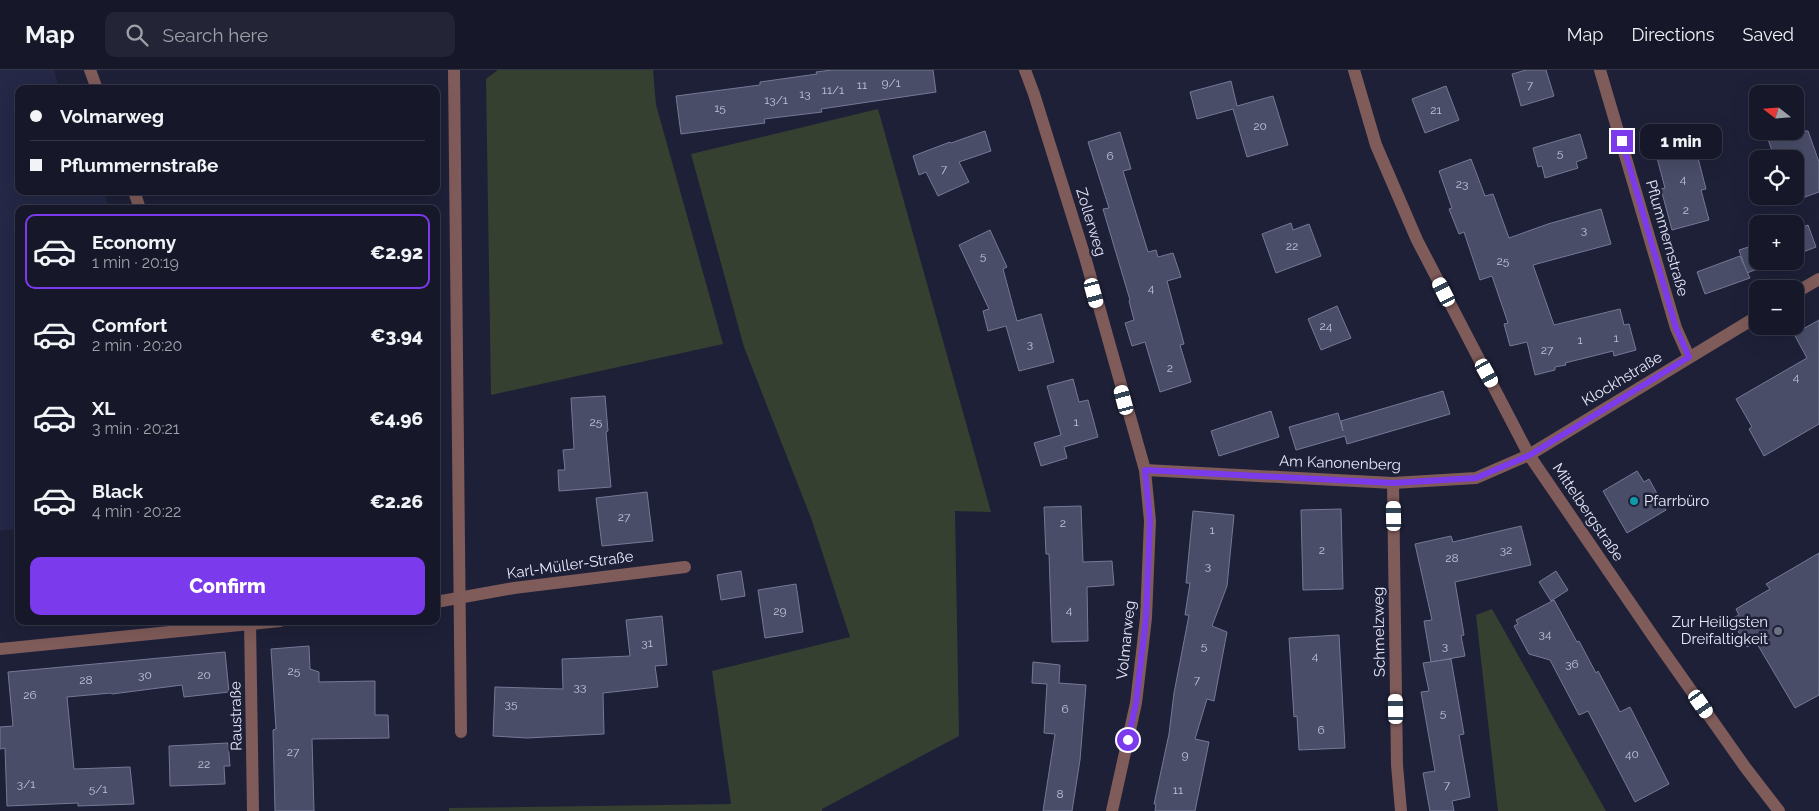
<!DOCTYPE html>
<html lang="en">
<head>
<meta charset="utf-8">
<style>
	:root { --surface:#16182a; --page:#232536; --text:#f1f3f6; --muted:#9ea0a8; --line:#353747; --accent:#7c3aed }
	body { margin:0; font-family:Raleway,sans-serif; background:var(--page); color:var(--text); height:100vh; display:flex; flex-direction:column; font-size:19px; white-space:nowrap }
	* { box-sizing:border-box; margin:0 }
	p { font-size:16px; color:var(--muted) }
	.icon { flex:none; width:28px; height:28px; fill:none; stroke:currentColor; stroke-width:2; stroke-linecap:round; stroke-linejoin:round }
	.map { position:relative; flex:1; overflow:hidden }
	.details { position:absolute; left:15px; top:135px; width:425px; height:420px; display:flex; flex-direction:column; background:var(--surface); border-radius:10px; box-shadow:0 5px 20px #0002,0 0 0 1px var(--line) }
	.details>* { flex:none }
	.hud { position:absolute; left:15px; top:15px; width:425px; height:110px; border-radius:10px; box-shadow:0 5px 20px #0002,0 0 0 1px var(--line); display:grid; align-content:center; height:110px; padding:0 15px; background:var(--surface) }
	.needle { width:32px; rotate:287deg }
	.buttons { position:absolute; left:1749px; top:15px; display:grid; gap:10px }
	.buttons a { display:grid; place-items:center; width:55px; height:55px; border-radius:10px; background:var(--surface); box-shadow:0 5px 20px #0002,0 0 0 1px var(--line); font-size:25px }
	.end { position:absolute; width:22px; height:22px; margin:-11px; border:6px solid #7c3aed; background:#fff; box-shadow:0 0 0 2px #fff }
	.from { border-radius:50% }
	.bubble { position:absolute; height:35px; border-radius:10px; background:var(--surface); box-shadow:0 5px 20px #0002,0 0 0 1px var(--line); font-size:16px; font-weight:800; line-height:35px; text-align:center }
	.car { position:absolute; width:15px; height:30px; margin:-15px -8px; border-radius:6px; box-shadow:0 0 4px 1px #0007; background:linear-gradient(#fff 24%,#345 0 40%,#fff 0 76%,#345 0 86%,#fff 0) }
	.hud b { display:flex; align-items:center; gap:18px; height:48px; font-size:19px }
	.hud b+b { border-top:1px solid var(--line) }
	.hud i { width:12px; height:12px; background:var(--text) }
	ul { padding:9px 0 0; list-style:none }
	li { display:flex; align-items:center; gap:15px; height:75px; margin:0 10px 8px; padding:0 5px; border:2px solid transparent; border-radius:10px }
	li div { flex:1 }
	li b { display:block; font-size:19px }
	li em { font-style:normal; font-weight:800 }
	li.current { border-color:var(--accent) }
	li>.icon { width:45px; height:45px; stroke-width:1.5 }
	.button { display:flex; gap:10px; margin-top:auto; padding:10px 15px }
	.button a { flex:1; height:58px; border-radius:10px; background:var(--accent); color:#fff; font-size:20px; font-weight:800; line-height:58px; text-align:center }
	header { display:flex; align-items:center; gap:30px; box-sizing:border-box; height:70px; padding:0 25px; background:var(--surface); border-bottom:1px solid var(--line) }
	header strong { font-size:24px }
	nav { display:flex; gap:28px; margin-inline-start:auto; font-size:18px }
	.search { width:350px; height:45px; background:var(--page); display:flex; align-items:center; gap:12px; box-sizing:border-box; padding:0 18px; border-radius:10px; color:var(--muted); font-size:19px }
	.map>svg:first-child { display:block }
	.built { fill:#252846 }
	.green { fill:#354031 }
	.building { fill:#4a4d68; stroke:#757996 }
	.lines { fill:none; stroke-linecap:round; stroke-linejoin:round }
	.minor { stroke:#7f5b59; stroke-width:12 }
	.route { stroke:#7c3aed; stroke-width:6 }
	.culture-dot { fill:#0f9aa8; stroke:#1e2038; stroke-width:2 }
	.worship-dot { fill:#6b7280; stroke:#1e2038; stroke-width:2 }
	.labels { text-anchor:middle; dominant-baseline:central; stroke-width:5; stroke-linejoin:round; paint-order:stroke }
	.number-label { font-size:12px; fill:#bfc2d6 }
	.street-label { font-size:15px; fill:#e6e9fa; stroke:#1e2038 }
	.poi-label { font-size:15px; fill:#e6e9fa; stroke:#1e2038; text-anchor:start }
</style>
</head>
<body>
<header>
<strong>Map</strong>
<div class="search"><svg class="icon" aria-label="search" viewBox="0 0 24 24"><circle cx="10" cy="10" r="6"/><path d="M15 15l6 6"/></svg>Search here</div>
<nav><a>Map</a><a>Directions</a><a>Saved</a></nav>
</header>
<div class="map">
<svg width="1819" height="741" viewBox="0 0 1819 741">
	<rect width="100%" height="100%" fill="#1e2038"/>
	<path class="built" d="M0 0H54L59 19H19V121H103L110 139H19V458L0 461Z"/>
	<g class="green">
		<path d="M498 0H653L656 35 723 274 491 325 486 9Z"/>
		<path d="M878 39 991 442 955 441 959 666 822 739V741H449V738L731 734 712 601 850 567 811 448 744 277 691 84Z"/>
		<path d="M1492 539 1606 741H1498L1476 545Z"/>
	</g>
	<g class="building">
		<path d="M832 0H933L936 22 821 39 822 42 764 49 765 53 681 64 676 26 760 15V12L817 4 816 2Z"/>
		<path d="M1526 0H1546L1554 26 1521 36 1512 4Z"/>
		<path d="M1231 11 1237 36 1273 26 1288 75 1247 87 1233 39 1197 49 1190 22Z"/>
		<path d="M1446 16 1459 50 1425 63 1412 29Z"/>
		<path d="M1695 56 1704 87 1698 88 1706 119 1701 120 1709 150 1672 160 1661 119 1665 118 1657 88 1662 87 1657 67Z"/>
		<path d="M985 61 991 81 959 92 969 112 938 126 926 102 919 105 913 86 950 72 951 73Z"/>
		<path d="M1765 61H1808L1819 92V122L1791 132 1789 126H1795V89H1775Z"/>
		<path d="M1120 62 1131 99 1123 101 1148 182 1156 180 1158 187 1173 183 1181 207 1167 211 1184 274 1180 275 1191 312 1160 322 1145 272 1132 276 1125 253 1134 250 1129 231 1130 230 1103 139 1109 138 1088 72Z"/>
		<path d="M1580 64 1587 88 1576 92 1578 98 1545 108 1542 96 1538 97 1533 78Z"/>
		<path d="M1471 89 1485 126 1493 124 1509 168 1548 154 1601 139 1611 174 1533 195 1554 255 1620 239 1624 255 1629 254 1636 280 1614 286 1613 281 1565 293 1566 295 1555 297V300L1535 305 1527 272 1510 276 1504 254 1508 253 1492 206 1480 210 1464 162 1459 164 1449 139 1452 138 1439 101Z"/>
		<path d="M1291 153 1293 160 1309 154 1321 186 1276 203 1262 164Z"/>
		<path d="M1808 155 1816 177 1795 185V160Z"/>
		<path d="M990 160 1007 197 1003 199 1017 251 1041 244 1054 292 1019 301 1006 256 988 261 983 241 989 239 959 175Z"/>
		<path d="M1758 174V191H1778L1747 203 1739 180Z"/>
		<path d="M1740 186 1750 208 1705 224 1697 202Z"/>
		<path d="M1337 236 1351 268 1321 280 1308 249Z"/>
		<path d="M1819 250V354L1764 386 1749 359 1752 357 1736 329 1807 288 1794 264Z"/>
		<path d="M1073 309 1079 332 1088 330 1098 367 1064 377 1067 388 1041 396 1034 373 1061 365 1047 316Z"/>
		<path d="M1443 321 1450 344 1347 374 1345 366 1296 380 1289 357 1338 343 1343 361 1341 351Z"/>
		<path d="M605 326 608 361 606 362 611 417 559 421 558 400H565L563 380 574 379 571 328Z"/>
		<path d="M1271 341 1279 367 1219 386 1211 361Z"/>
		<path d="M1637 401 1644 412 1649 409 1666 440 1627 463 1603 421Z"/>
		<path d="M647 422 653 471 602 476 596 428Z"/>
		<path d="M1081 436 1083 492 1112 491 1114 515 1087 517 1088 571 1052 572 1049 484H1046L1044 437Z"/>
		<path d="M1341 439 1343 519 1303 520 1301 440Z"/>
		<path d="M1193 441 1234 445 1227 516 1212 556 1227 562 1214 631 1207 629 1195 669 1209 672 1195 741H1155L1156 734H1154L1169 664 1174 623 1189 545H1185L1190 513H1186Z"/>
		<path d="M1521 456 1531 495 1455 512 1464 565 1461 566 1465 586 1431 592 1424 551 1432 550 1415 474 1451 466 1453 472Z"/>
		<path d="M1819 483V625L1795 638 1756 572 1747 577 1731 549 1739 545 1736 539 1770 519 1766 514Z"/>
		<path d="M741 501 745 526 721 530 717 505Z"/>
		<path d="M1556 501 1568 520 1551 531 1539 512Z"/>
		<path d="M796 514 803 562 765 568 758 520Z"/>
		<path d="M1554 530 1577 572 1579 571 1596 603 1598 601 1620 642 1630 637 1669 714 1635 732 1588 641 1579 645 1550 590 1529 584 1514 556 1518 554 1516 550Z"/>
		<path d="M662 546 667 595 655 596 658 617 603 623 604 664 527 668 493 666 495 617 563 619 562 589 630 586 626 550Z"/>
		<path d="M1339 565 1345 678 1299 680 1297 646 1294 647 1289 568Z"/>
		<path d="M309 576 310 599 319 602V612L375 611V645H388L389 668 312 669 314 741H275L273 660 276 659 271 579Z"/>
		<path d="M225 582 229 622 184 627 182 615 112 624 111 623 67 627 74 699 130 697 134 734 78 736V733L7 736 5 678 0 679V657L13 656 8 602Z"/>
		<path d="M1451 589 1464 664 1459 665 1470 727 1452 731 1454 741H1430L1423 703 1435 701 1421 622 1429 621 1423 593Z"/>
		<path d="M1033 592 1060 595 1059 613 1086 615 1080 690 1072 741H1043L1055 664 1044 663 1047 614 1032 613Z"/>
		<path d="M228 673 230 696H224L225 714 170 716 169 676Z"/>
	</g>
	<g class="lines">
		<g class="minor">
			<path d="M90 0 97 19"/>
			<path d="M454 0 461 662"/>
			<path d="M1025 0 1034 24 1085 187 1145 400 1150 451 1146 548 1136 633 1112 741"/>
			<path d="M1354 0 1376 75 1417 170 1529 385 1657 572 1745 697 1779 741"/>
			<path d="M1600 0 1676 258 1689 287"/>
			<path d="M134 121 140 139"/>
			<path d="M1795 223 1819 209"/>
			<path d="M1145 400 1393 413 1476 408 1529 385 1758 246"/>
			<path d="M1393 413 1397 695 1401 741"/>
			<path d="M436 532 514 518 685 497"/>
			<path d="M250 551 253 741"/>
			<path d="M0 579 280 551"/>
		</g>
	</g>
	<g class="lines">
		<path class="route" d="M1128 670 1136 633 1146 548 1150 451 1145 400 1393 413 1476 408 1530 385 1689 287 1676 258 1622 71"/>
	</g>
	<circle class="culture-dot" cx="1634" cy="431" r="5"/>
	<circle class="worship-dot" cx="1778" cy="561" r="5"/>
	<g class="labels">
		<g class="number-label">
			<text x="891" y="13">9/1</text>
			<text x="862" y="15">11</text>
			<text x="1530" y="15">7</text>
			<text x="833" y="20">11/1</text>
			<text x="805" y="24">13</text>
			<text x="776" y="30">13/1</text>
			<text x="720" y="38">15</text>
			<text x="1436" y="40">21</text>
			<text x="1260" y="56">20</text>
			<text x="1560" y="83">5</text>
			<text x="1110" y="86">6</text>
			<text x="944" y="99">7</text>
			<text x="1683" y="109">4</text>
			<text x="1462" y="114">23</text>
			<text x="1686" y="140">2</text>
			<text x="1584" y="160">3</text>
			<text x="1292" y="176">22</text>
			<text x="983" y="186">5</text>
			<text x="1503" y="191">25</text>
			<text x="1151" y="218">4</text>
			<text x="1326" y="256">24</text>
			<text x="1616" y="268">1</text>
			<text x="1580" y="270">1</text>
			<text x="1030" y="274">3</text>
			<text x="1547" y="280">27</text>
			<text x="1170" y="298">2</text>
			<text x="1796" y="307">4</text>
			<text x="596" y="352">25</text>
			<text x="1076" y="352">1</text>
			<text x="624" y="447">27</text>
			<text x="1063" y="453">2</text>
			<text x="1212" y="460">1</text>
			<text x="1322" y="480">2</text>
			<text x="1506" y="480">32</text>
			<text x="1452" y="488">28</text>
			<text x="1208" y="496">3</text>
			<text x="1069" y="540">4</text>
			<text x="780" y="541">29</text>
			<text x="1545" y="564">34</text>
			<text x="647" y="573">31</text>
			<text x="1204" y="576">5</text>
			<text x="1445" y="576">3</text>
			<text x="1315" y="586">4</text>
			<text x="1572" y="594">36</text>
			<text x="294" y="601">25</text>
			<text x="145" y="605">30</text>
			<text x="204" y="605">20</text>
			<text x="86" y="610">28</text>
			<text x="1197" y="610">7</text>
			<text x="580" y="617">33</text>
			<text x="30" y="625">26</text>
			<text x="511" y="634">35</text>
			<text x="1065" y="639">6</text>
			<text x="1443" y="643">5</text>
			<text x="1321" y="660">6</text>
			<text x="293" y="682">27</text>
			<text x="1632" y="684">40</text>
			<text x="1185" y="685">9</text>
			<text x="204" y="694">22</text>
			<text x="26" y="714">3/1</text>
			<text x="1447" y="715">7</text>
			<text x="98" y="719">5/1</text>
			<text x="1178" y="720">11</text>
			<text x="1060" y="724">8</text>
		</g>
		<g class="street-label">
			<text transform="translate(1091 152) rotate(73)">Zollerweg</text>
			<text transform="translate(1667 168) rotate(74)">Pflummernstraße</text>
			<text transform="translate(1622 309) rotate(-31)">Klockhstraße</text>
			<text transform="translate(1340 393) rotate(2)">Am Kanonenberg</text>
			<text transform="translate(1588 442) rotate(56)">Mittelbergstraße</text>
			<text transform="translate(570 495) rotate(-8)">Karl-Müller-Straße</text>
			<text transform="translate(1379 562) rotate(-91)">Schmelzweg</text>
			<text transform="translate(1126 570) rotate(-84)">Volmarweg</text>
			<text transform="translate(236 646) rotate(-91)">Raustraße</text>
		</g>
		<g class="poi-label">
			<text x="1644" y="431">Pfarrbüro</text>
			<text x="1768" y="552" text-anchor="end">Zur Heiligsten<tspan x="1768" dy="17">Dreifaltigkeit</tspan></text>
		</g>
	</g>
</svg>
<div class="buttons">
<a><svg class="needle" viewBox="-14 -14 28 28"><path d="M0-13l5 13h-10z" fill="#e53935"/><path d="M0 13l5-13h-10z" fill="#9ea0a8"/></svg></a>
<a><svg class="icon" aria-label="locate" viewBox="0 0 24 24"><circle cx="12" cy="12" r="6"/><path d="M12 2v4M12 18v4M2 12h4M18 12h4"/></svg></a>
<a>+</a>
<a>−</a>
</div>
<i class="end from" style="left:1128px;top:670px"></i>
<i class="end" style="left:1622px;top:71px"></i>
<div class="bubble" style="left:1640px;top:54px;width:82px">1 min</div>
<i class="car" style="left:1444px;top:222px;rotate:333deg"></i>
<i class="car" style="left:1094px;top:223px;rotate:165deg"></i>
<i class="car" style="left:1487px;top:303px;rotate:151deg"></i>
<i class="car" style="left:1124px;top:330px;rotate:345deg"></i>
<i class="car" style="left:1394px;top:446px;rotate:359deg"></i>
<i class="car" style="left:1701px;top:634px;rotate:145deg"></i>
<i class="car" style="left:1396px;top:639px;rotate:359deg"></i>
<div class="hud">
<b><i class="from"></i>Volmarweg</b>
<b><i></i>Pflummernstraße</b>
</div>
<section class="details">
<ul>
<li class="current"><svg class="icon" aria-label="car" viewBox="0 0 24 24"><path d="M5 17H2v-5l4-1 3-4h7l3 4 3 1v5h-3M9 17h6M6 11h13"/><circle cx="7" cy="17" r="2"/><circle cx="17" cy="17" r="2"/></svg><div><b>Economy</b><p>1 min · 20:19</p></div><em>€2.92</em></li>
<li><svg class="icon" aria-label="car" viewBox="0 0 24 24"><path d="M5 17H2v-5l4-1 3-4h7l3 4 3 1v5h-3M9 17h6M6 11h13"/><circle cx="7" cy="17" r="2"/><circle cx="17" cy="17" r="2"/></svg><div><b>Comfort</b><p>2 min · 20:20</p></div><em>€3.94</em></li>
<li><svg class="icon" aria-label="car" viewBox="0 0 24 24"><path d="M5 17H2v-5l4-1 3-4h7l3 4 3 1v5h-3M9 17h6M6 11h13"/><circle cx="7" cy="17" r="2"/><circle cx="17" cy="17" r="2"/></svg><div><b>XL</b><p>3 min · 20:21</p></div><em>€4.96</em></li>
<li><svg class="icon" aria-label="car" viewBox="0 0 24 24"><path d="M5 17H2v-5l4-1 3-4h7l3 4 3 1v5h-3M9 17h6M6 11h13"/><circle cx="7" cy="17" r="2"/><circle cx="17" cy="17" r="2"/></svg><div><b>Black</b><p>4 min · 20:22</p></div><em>€2.26</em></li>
</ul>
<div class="button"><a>Confirm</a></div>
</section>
</div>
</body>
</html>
